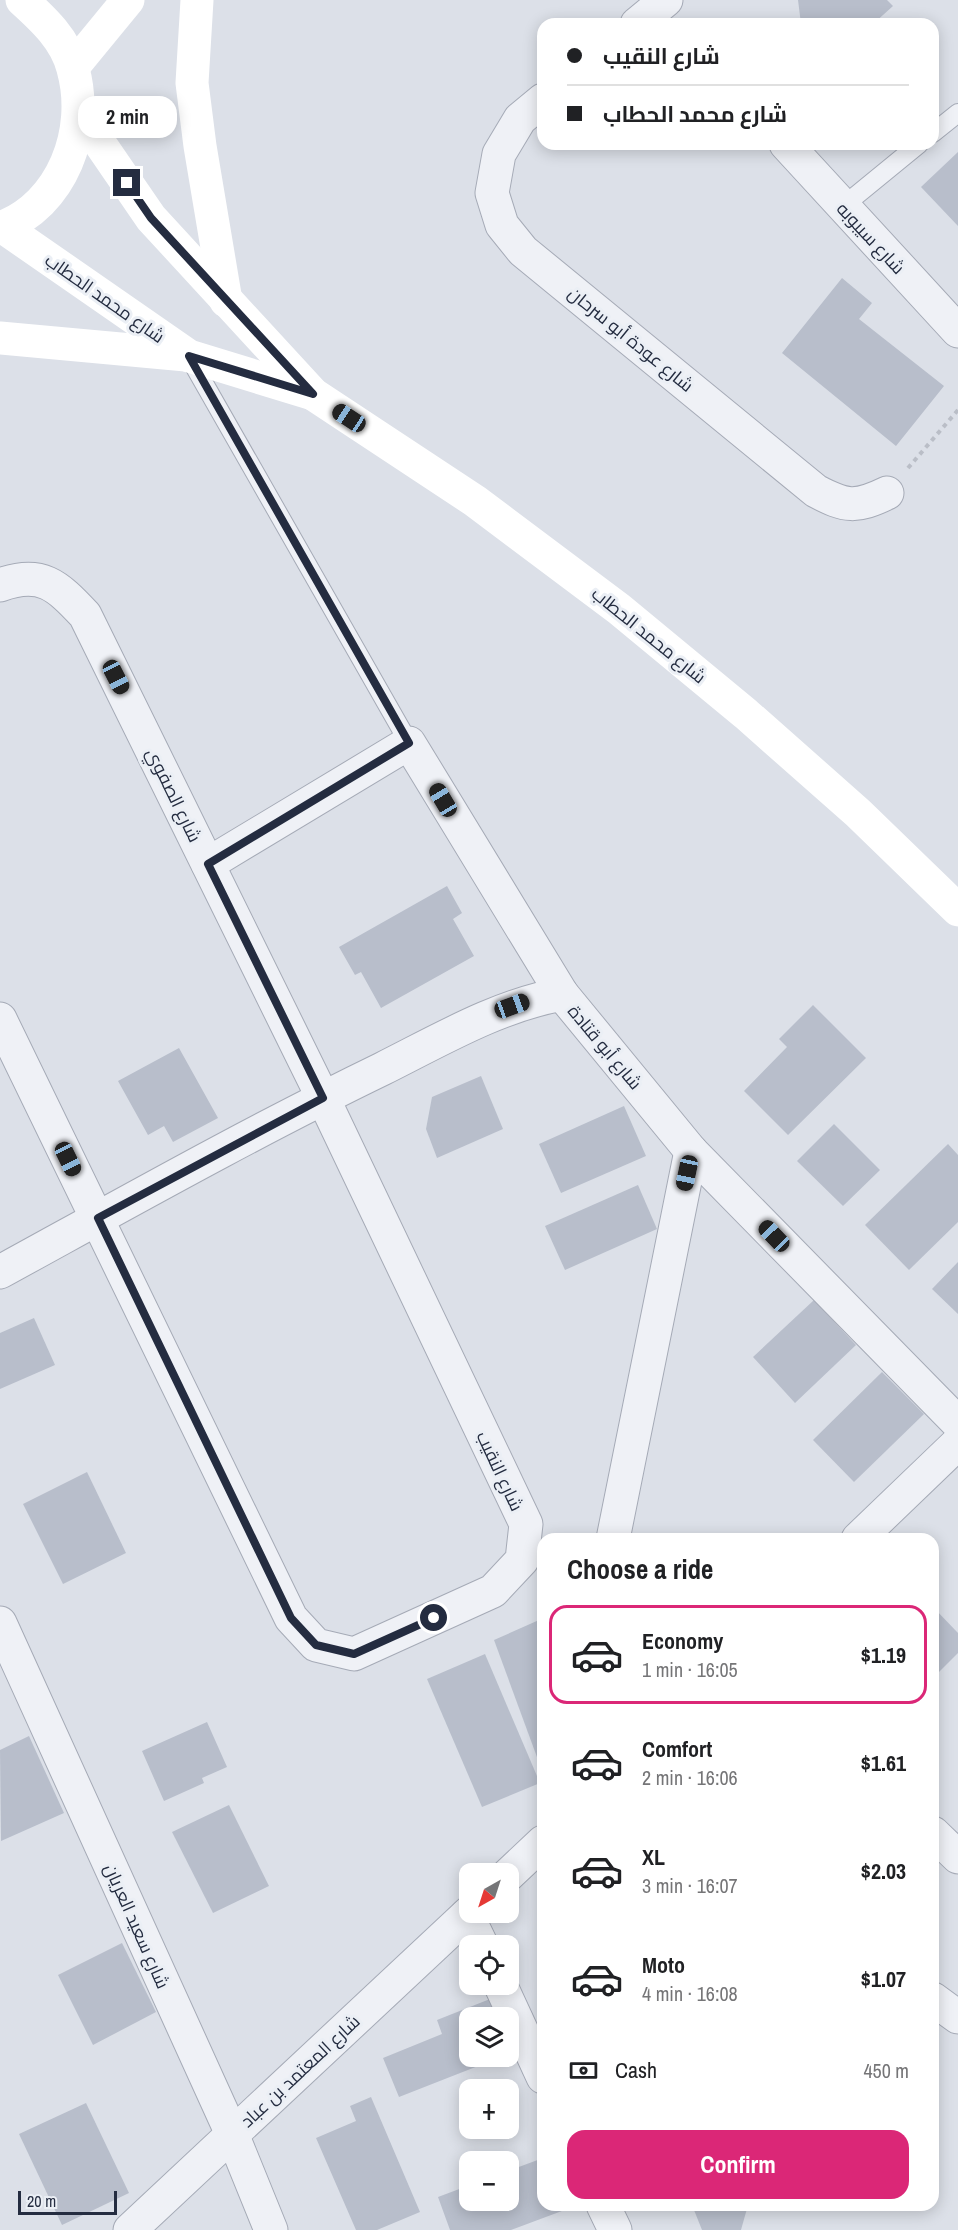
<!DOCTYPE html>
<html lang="en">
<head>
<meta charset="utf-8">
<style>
	:root { --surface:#fff; --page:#f6f6f6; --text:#202124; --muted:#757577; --line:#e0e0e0; --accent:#db2777 }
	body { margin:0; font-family:"Archivo Narrow",Cairo,sans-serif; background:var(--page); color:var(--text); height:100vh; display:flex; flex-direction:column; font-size:22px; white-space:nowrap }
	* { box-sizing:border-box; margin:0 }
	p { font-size:20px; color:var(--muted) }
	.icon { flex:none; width:33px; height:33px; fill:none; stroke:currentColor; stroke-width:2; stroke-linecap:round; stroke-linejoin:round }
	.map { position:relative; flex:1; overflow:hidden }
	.drawer { position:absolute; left:537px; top:1533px; width:402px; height:678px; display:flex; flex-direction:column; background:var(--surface); border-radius:18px; box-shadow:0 3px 15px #0003 }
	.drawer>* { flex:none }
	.hud { position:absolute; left:537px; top:18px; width:402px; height:132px; border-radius:18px; box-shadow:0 3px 15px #0003; display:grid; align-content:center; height:132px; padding:0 30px; background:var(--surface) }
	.needle { width:39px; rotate:219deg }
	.buttons { position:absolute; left:459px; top:1863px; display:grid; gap:12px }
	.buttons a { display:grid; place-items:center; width:60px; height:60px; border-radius:12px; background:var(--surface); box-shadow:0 3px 15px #0003; font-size:30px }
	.scale { position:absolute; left:18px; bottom:15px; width:99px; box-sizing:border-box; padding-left:6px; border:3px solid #242c40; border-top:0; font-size:16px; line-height:21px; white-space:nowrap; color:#242c40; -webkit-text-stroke:4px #ebeff5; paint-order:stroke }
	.end { position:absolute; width:27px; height:27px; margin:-14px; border:8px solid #242c40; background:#fff; box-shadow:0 0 0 3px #fff }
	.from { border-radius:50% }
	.bubble { position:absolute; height:42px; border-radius:18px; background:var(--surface); box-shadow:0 3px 15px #0003; font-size:20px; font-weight:700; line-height:42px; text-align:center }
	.car { position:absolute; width:18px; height:36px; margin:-18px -9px; border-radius:8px; box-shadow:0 0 4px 2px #0007; background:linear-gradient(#222 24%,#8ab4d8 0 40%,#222 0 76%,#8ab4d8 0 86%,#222 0) }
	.hud b { display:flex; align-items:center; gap:21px; height:57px; font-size:22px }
	.hud b+b { border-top:2px solid var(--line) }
	.hud i { width:15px; height:15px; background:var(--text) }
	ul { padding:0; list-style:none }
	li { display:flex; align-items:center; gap:18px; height:99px; margin:0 12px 9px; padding:0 18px; border:3px solid transparent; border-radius:18px }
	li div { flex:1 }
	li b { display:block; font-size:22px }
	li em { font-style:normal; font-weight:700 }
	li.on { border-color:var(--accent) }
	li>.icon { width:54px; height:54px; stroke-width:1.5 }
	h2 { padding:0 30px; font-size:27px; line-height:72px }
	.pay { display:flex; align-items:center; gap:15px; height:66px; padding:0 30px; font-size:22px }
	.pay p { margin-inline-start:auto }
	.button { display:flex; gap:12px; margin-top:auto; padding:12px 30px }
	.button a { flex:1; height:69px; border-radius:18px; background:var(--accent); color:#fff; font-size:24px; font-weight:700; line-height:69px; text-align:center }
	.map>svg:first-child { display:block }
	.building { fill:#b8becb }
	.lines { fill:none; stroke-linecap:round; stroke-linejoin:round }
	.lane-casing { stroke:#a5aab6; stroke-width:20 }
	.street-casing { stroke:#a5aab6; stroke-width:35 }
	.path { stroke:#babec7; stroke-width:4; stroke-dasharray:4.5 4.5; stroke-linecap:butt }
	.lane { stroke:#eff1f6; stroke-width:18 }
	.street { stroke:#eff1f6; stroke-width:33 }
	.secondary { stroke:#fff; stroke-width:33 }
	.route { stroke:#242c40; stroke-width:8 }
	.labels { text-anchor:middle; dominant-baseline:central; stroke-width:6; stroke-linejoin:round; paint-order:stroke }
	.street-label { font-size:18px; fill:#242c40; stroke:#ebeff5 }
</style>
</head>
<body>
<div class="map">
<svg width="958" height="2230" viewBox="0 0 958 2230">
	<rect width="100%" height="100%" fill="#dce0e8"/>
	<g class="building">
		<path d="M798 0H887L893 6 873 24H801Z"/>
		<path d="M958 152V226L921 187Z"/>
		<path d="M842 278 872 303 859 319 944 386 896 446 782 353Z"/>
		<path d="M447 886 462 913 453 919 474 956 381 1008 361 972 355 975 339 947Z"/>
		<path d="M813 1005 866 1058 788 1135 744 1091 787 1047 779 1039Z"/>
		<path d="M179 1048 218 1118 173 1142 164 1126 148 1135 118 1081Z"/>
		<path d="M481 1076 503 1129 437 1158 426 1129 432 1097Z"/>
		<path d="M624 1106 646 1156 561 1193 539 1144Z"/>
		<path d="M834 1124 880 1170 843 1206 797 1161Z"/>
		<path d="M948 1144 958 1155V1222L909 1270 865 1225Z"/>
		<path d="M638 1185 657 1229 565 1270 545 1226Z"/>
		<path d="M958 1262V1314L932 1289Z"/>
		<path d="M814 1300 856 1345 795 1403 753 1357Z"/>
		<path d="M34 1318 55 1365 0 1389V1333Z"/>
		<path d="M882 1372 924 1414 854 1482 813 1440Z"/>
		<path d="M87 1472 126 1553 63 1584 23 1504Z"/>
		<path d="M933 1607 958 1633V1653L933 1678Z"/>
		<path d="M539 1620 543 1631 541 1768 494 1640Z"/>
		<path d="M485 1654 540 1783 482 1807 427 1679Z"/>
		<path d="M207 1722 227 1767 202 1778 204 1783 164 1801 142 1751Z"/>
		<path d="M29 1736 64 1813 1 1841 0 1750Z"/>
		<path d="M229 1805 269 1886 213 1913 172 1832Z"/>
		<path d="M122 1943 156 2012 93 2045 58 1975Z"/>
		<path d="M490 1999 497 2018H470V2056L501 2057 399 2097 383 2058 442 2034 437 2020Z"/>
		<path d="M371 2097 420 2212 377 2230H356L316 2138 356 2121 350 2106Z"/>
		<path d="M86 2103 129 2193 62 2225 19 2134Z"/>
		<path d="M543 2158V2205H578L511 2230H450L438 2197 470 2185V2200H508V2171Z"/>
		<path d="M692 2205H748L741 2230H702Z"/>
	</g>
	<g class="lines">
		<defs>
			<g id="lane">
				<path d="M933 133 958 113"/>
				<path d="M842 207 919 144"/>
				<path d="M189 357 409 743"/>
			</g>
			<g id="street">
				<path d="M637 24 666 0"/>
				<path d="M543 100 520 119 499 154 492 193 502 225 523 251 816 491C846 507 856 508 887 493"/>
				<path d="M786 144 958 331"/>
				<path d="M0 585C41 570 57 585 85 615L323 1098 526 1524 522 1560 493 1591 354 1654 316 1645 291 1618 0 1019"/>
				<path d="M208 864 409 743 562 994 691 1151 958 1423"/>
				<path d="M0 1272C126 1203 252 1132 382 1069 440 1040 497 1006 562 994"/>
				<path d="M613 1539 691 1151"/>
				<path d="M858 1539 958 1443"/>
				<path d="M0 1623 232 2134 271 2230"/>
				<path d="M933 1833 958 1857"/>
				<path d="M508 1875 543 1842"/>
				<path d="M467 1915 482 1946"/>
				<path d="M500 1984 543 2077"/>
				<path d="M933 1999 958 2017"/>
				<path d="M603 2205 615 2230"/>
				<path d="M130 2230 470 1912"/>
			</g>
		</defs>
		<use href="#lane" class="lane-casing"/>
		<use href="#street" class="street-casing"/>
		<path class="path" d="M908 468 958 410"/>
		<use href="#lane" class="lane"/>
		<use href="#street" class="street"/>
		<g class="secondary">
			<path d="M197 0 192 83 200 146 226 301"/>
			<path d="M73 67 128 0"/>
			<path d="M79 113 151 218 313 394 475 501 619 609 746 714 858 813 958 910"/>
			<path d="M3 227 189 356 313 394"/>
			<path d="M0 228C63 205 90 130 73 69 66 40 43 19 22 0"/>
			<path d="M0 338 186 355"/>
		</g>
	</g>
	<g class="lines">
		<path class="route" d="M127 183 151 218 313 394 189 356 409 743 208 864 323 1098 98 1218 291 1618 316 1645 354 1654 434 1618"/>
	</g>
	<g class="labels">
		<g class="street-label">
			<text transform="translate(871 238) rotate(47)">شارع سيبوبه</text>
			<text transform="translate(105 298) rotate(35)">شارع محمد الحطاب</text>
			<text transform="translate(631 339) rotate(39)">شارع عودة أبو سرحان</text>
			<text transform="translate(649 635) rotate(39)">شارع محمد الحطاب</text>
			<text transform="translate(174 795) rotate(64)">شارع الصفوي</text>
			<text transform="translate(605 1047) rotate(50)">شارع أبو قتادة</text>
			<text transform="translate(500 1471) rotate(65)">شارع النقيب</text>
			<text transform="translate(137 1926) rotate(66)">شارع سعيد العريان</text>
			<text transform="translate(300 2071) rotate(-43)">شارع المعتمد بن عباد</text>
		</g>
	</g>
</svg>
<div class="buttons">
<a><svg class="needle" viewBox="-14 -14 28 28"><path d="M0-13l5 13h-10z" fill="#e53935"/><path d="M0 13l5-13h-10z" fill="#757577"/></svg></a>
<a><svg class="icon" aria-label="locate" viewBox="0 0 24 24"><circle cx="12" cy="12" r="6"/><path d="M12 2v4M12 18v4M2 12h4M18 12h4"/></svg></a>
<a><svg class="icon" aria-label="layers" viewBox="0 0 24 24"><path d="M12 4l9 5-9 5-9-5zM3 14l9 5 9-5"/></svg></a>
<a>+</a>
<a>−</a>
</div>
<div class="scale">20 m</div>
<i class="end from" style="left:434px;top:1618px"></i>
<i class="end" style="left:127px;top:183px"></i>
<div class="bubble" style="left:78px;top:96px;width:99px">2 min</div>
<i class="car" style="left:349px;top:418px;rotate:303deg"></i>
<i class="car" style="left:116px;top:677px;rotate:153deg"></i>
<i class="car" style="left:443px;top:800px;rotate:329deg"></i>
<i class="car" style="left:512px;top:1006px;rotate:70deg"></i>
<i class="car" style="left:68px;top:1159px;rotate:154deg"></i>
<i class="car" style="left:687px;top:1173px;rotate:192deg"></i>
<i class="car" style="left:774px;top:1236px;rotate:316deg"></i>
<div class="hud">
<b><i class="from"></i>شارع النقيب</b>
<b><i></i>شارع محمد الحطاب</b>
</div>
<section class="drawer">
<h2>Choose a ride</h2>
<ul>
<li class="on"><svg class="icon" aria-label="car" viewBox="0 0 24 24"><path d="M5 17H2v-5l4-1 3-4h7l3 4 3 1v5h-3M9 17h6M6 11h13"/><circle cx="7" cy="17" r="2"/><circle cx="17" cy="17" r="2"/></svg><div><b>Economy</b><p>1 min · 16:05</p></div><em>$1.19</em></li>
<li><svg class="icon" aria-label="car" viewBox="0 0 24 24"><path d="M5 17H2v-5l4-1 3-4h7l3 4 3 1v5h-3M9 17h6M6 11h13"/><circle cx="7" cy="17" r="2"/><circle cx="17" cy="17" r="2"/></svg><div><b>Comfort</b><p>2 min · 16:06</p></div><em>$1.61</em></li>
<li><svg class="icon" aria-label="car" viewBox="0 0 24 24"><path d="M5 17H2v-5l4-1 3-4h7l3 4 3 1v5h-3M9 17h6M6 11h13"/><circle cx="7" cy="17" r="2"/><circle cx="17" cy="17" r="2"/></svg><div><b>XL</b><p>3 min · 16:07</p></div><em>$2.03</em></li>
<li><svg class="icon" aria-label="car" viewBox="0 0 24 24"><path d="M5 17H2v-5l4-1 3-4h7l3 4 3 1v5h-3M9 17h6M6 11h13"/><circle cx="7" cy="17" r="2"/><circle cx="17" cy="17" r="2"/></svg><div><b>Moto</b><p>4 min · 16:08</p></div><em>$1.07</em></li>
</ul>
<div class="pay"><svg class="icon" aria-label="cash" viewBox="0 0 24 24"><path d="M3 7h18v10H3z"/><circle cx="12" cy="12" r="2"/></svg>Cash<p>450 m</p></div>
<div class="button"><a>Confirm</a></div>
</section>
</div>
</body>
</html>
